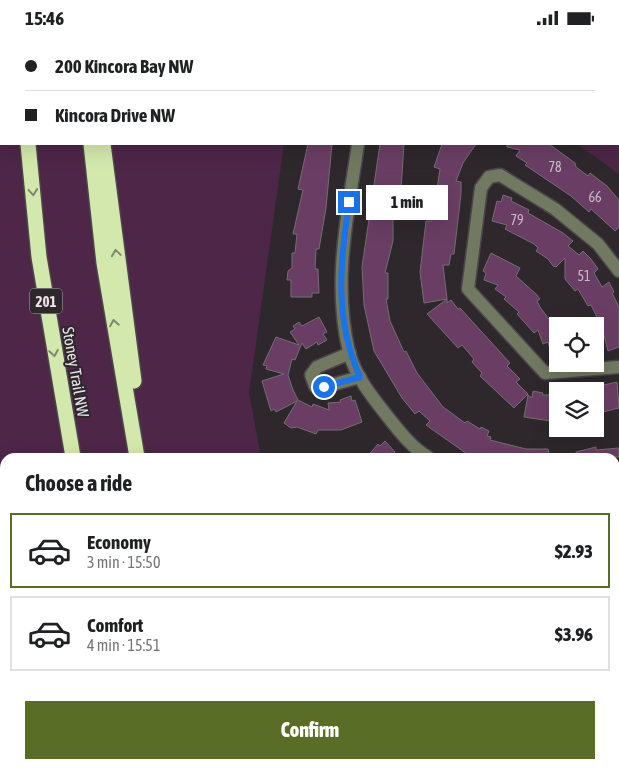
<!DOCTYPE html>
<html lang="en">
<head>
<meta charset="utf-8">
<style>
	:root { --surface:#fff; --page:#f6f6f6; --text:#202124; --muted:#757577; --line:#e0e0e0; --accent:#5a6d26 }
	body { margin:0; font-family:"Asap Condensed",sans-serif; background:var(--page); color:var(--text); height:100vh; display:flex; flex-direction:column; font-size:19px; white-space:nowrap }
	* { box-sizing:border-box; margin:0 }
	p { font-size:16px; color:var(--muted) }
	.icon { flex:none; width:28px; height:28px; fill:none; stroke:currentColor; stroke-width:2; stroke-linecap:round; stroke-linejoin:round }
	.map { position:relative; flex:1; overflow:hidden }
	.sheet { position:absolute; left:0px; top:418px; width:620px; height:316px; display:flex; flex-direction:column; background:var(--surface); border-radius:15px 15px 0 0; box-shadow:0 5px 20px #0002 }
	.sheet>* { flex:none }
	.hud { position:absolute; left:0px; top:0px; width:620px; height:110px; box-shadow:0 5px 20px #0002; display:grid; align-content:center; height:110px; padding:0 25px; background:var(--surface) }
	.fabs { position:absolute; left:549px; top:282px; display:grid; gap:10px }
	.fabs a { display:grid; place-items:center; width:55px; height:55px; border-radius:0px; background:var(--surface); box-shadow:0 5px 20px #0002; font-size:25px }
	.end { position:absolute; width:22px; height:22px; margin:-11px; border:6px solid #1a73e8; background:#fff; box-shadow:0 0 0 2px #fff }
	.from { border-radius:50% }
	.bubble { position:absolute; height:35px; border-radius:0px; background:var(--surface); box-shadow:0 5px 20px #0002; font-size:16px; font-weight:800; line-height:35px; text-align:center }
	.hud b { display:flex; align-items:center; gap:18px; height:48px; font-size:19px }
	.hud b+b { border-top:1px solid var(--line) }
	.hud i { width:12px; height:12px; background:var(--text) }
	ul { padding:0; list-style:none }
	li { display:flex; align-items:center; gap:15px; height:75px; margin:0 10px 8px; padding:0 15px; border:2px solid var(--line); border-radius:0px }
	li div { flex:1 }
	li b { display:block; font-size:19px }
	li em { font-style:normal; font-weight:800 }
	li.on { border-color:var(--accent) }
	li>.icon { width:45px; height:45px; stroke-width:1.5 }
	h2 { padding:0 25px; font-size:22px; line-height:60px }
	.cta { display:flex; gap:10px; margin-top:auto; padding:10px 25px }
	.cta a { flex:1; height:58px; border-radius:0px; background:var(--accent); color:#fff; font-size:20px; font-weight:800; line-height:58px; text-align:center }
	.status { display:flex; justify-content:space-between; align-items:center; height:35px; padding:0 25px; background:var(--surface); direction:ltr }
	.status svg { height:14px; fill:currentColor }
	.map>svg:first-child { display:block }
	.green { fill:#4d2648 }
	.water { fill:#2a0326 }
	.building { fill:#6a3e64; stroke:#746d73 }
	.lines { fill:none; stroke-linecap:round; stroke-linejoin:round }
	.minor-casing { stroke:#4c464b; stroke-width:15 }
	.highway-casing { stroke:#4c464b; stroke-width:18 }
	.minor { stroke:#717961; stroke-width:12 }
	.highway { stroke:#d3e8ac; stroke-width:15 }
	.oneway { stroke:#80886c }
	.route { stroke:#1a73e8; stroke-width:6 }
	.labels { text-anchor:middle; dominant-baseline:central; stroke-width:4; stroke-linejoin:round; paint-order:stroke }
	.number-label { font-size:14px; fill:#c8bac6 }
	.shield { fill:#2e282d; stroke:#b0acaf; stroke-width:1 }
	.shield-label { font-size:15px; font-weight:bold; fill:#e8e4e7 }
	.street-label { font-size:16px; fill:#e8e4e7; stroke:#2e282d }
</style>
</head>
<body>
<div class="status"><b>15:46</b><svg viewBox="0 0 49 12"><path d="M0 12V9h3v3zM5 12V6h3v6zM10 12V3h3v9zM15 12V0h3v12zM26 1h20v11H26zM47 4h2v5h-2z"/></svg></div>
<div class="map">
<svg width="619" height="733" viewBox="0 0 619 733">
	<rect width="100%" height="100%" fill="#2e282d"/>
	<g class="green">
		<path d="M0 0H300L1 1V109H284L249 358 261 422H5V729H128L129 733H0Z"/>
		<path d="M521 0H619V139L577 109H619V1Z"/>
		<path d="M615 474H619V733H175L174 729H615Z"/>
	</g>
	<path class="water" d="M615 686 619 688V728L615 727Z"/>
	<g class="building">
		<path d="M308 109H332L326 173 319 214H316L315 234H318L319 258H312V262H291V245H287L288 236 292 233V218H295L297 199H293L303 155 298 154Z"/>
		<path d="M380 109H404L400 169 398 174 393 173V206L385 238H388V264H386L390 286 404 317 406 316 417 338 443 372 465 388 467 386 480 394 481 392 489 396 487 401 491 402 490 405 526 414H548L550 422H473L467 419 426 390 430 386 419 376 415 379 402 363 374 316 364 270 362 232Z"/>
		<path d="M442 109H476L463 128 456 146 461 147V159L454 219H451L449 230H443L447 264 424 268 420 237 426 186H432L440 134 434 132Z"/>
		<path d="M507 109H549L575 128 576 132 588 141 590 138 607 151 619 165V192L615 196 591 174 589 177 571 161 525 130 527 128 516 121 520 115 507 112Z"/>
		<path d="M503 160 512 163 511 166 529 175 528 178 563 198 573 206 568 211 579 220 583 216 591 224 598 234 594 238 602 252 609 247 614 257 612 258 619 272V312L608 316 602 292 591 270 588 271 578 254 575 256 565 244V223L556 232 553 231 548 224 536 216 538 213 534 209 505 194 507 190 492 186 497 166 501 167Z"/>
		<path d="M491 218 520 233 516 241 536 259 540 264 537 266 540 272 554 291 558 290V329H554L548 307 543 309 538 295 534 298 517 279 519 277 504 264 506 262 495 254 498 250 484 245 486 238 483 236Z"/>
		<path d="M447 264V268L451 265 458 274 460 273 510 328 507 331 520 344 516 347 528 359 514 373 480 341 482 338 472 327 474 324 462 310 458 313 427 279Z"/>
		<path d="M319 282 327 297 323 299 327 305 318 310 317 307 306 314 302 308 295 325 292 324 288 340 293 355 298 365 312 372 313 369 329 375 328 368 341 367 340 365 351 361 352 366 355 365 362 387 341 395H318L316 399 297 392 291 393 284 388 297 366 276 377 274 374 271 376 262 346 284 339 266 334 267 331 263 330 276 302 299 310 290 297 295 294 293 291 299 287 302 291Z"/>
		<path d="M617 347 619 373 595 379V352Z"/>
		<path d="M533 356 543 358 542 360H558L557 387 524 382 528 360 532 363Z"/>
		<path d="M385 406 395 417 392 422H367L378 409 380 411Z"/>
		<path d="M596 412V415L619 413V422H576V417Z"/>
	</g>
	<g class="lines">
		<defs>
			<g id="minor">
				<path d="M373 1 374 0"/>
				<path d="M358 109C348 178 332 247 349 317 355 341 373 363 388 382 399 396 412 413 428 422"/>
				<path d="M619 236 598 209 555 174 500 140 489 142 481 153 468 254 545 338 619 332"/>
				<path d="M350 318 317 332 311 340 315 351 324 352 360 342"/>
				<path d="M615 464H619"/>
			</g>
			<g id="highway">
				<path d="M12 0V1"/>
				<path d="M82 0V1"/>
				<path d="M99 0V1"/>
				<path d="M28 109 39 222 73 422"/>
				<path d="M91 109 104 228 137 422"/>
				<path d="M103 109 134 346"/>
				<path d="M139 729 141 733"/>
				<path d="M152 729 153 733"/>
				<path d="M217 729 218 733"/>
			</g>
		</defs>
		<use href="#minor" class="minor-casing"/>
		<use href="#highway" class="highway-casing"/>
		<use href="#minor" class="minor"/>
		<use href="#highway" class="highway"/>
	</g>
	<defs><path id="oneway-chevron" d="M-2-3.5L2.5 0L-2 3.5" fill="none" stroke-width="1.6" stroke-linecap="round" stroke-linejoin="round" transform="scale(1.25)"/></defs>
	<g class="oneway">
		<use href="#oneway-chevron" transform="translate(33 157) rotate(85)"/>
		<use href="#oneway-chevron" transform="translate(116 218) rotate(-98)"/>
		<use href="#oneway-chevron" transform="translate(114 288) rotate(-100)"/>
		<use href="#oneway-chevron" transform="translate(54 318) rotate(81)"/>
	</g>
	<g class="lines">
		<path class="route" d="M324 352 360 342C334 284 340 227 349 167"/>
	</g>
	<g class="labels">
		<g class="number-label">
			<text x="555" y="132">78</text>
			<text x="595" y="162">66</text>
			<text x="517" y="185">79</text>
			<text x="584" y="241">51</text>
		</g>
		<rect class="shield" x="30" y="253.5" width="32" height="25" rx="4"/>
		<g class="shield-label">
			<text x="46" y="266">201</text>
		</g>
		<g class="street-label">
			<text transform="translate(76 337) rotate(80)">Stoney Trail NW</text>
		</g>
	</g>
</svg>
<div class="fabs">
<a><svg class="icon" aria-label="locate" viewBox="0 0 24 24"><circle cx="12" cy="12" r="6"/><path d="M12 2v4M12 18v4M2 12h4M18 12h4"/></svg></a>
<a><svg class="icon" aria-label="layers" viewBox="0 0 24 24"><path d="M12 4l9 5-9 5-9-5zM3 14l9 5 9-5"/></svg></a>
</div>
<i class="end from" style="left:324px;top:352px"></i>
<i class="end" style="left:349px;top:167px"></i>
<div class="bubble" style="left:366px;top:150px;width:82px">1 min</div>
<div class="hud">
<b><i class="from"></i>200 Kincora Bay NW</b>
<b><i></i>Kincora Drive NW</b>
</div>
<section class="sheet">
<h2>Choose a ride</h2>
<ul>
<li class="on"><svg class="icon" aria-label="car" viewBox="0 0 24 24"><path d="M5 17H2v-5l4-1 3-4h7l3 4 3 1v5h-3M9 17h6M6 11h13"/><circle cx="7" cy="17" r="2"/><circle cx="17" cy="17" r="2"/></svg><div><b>Economy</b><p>3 min · 15:50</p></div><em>$2.93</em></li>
<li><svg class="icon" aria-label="car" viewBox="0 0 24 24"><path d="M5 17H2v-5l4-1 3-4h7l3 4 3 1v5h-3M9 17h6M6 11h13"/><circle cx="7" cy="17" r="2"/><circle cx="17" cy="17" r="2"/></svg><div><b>Comfort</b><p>4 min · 15:51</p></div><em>$3.96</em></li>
</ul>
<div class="cta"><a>Confirm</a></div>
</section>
</div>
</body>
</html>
